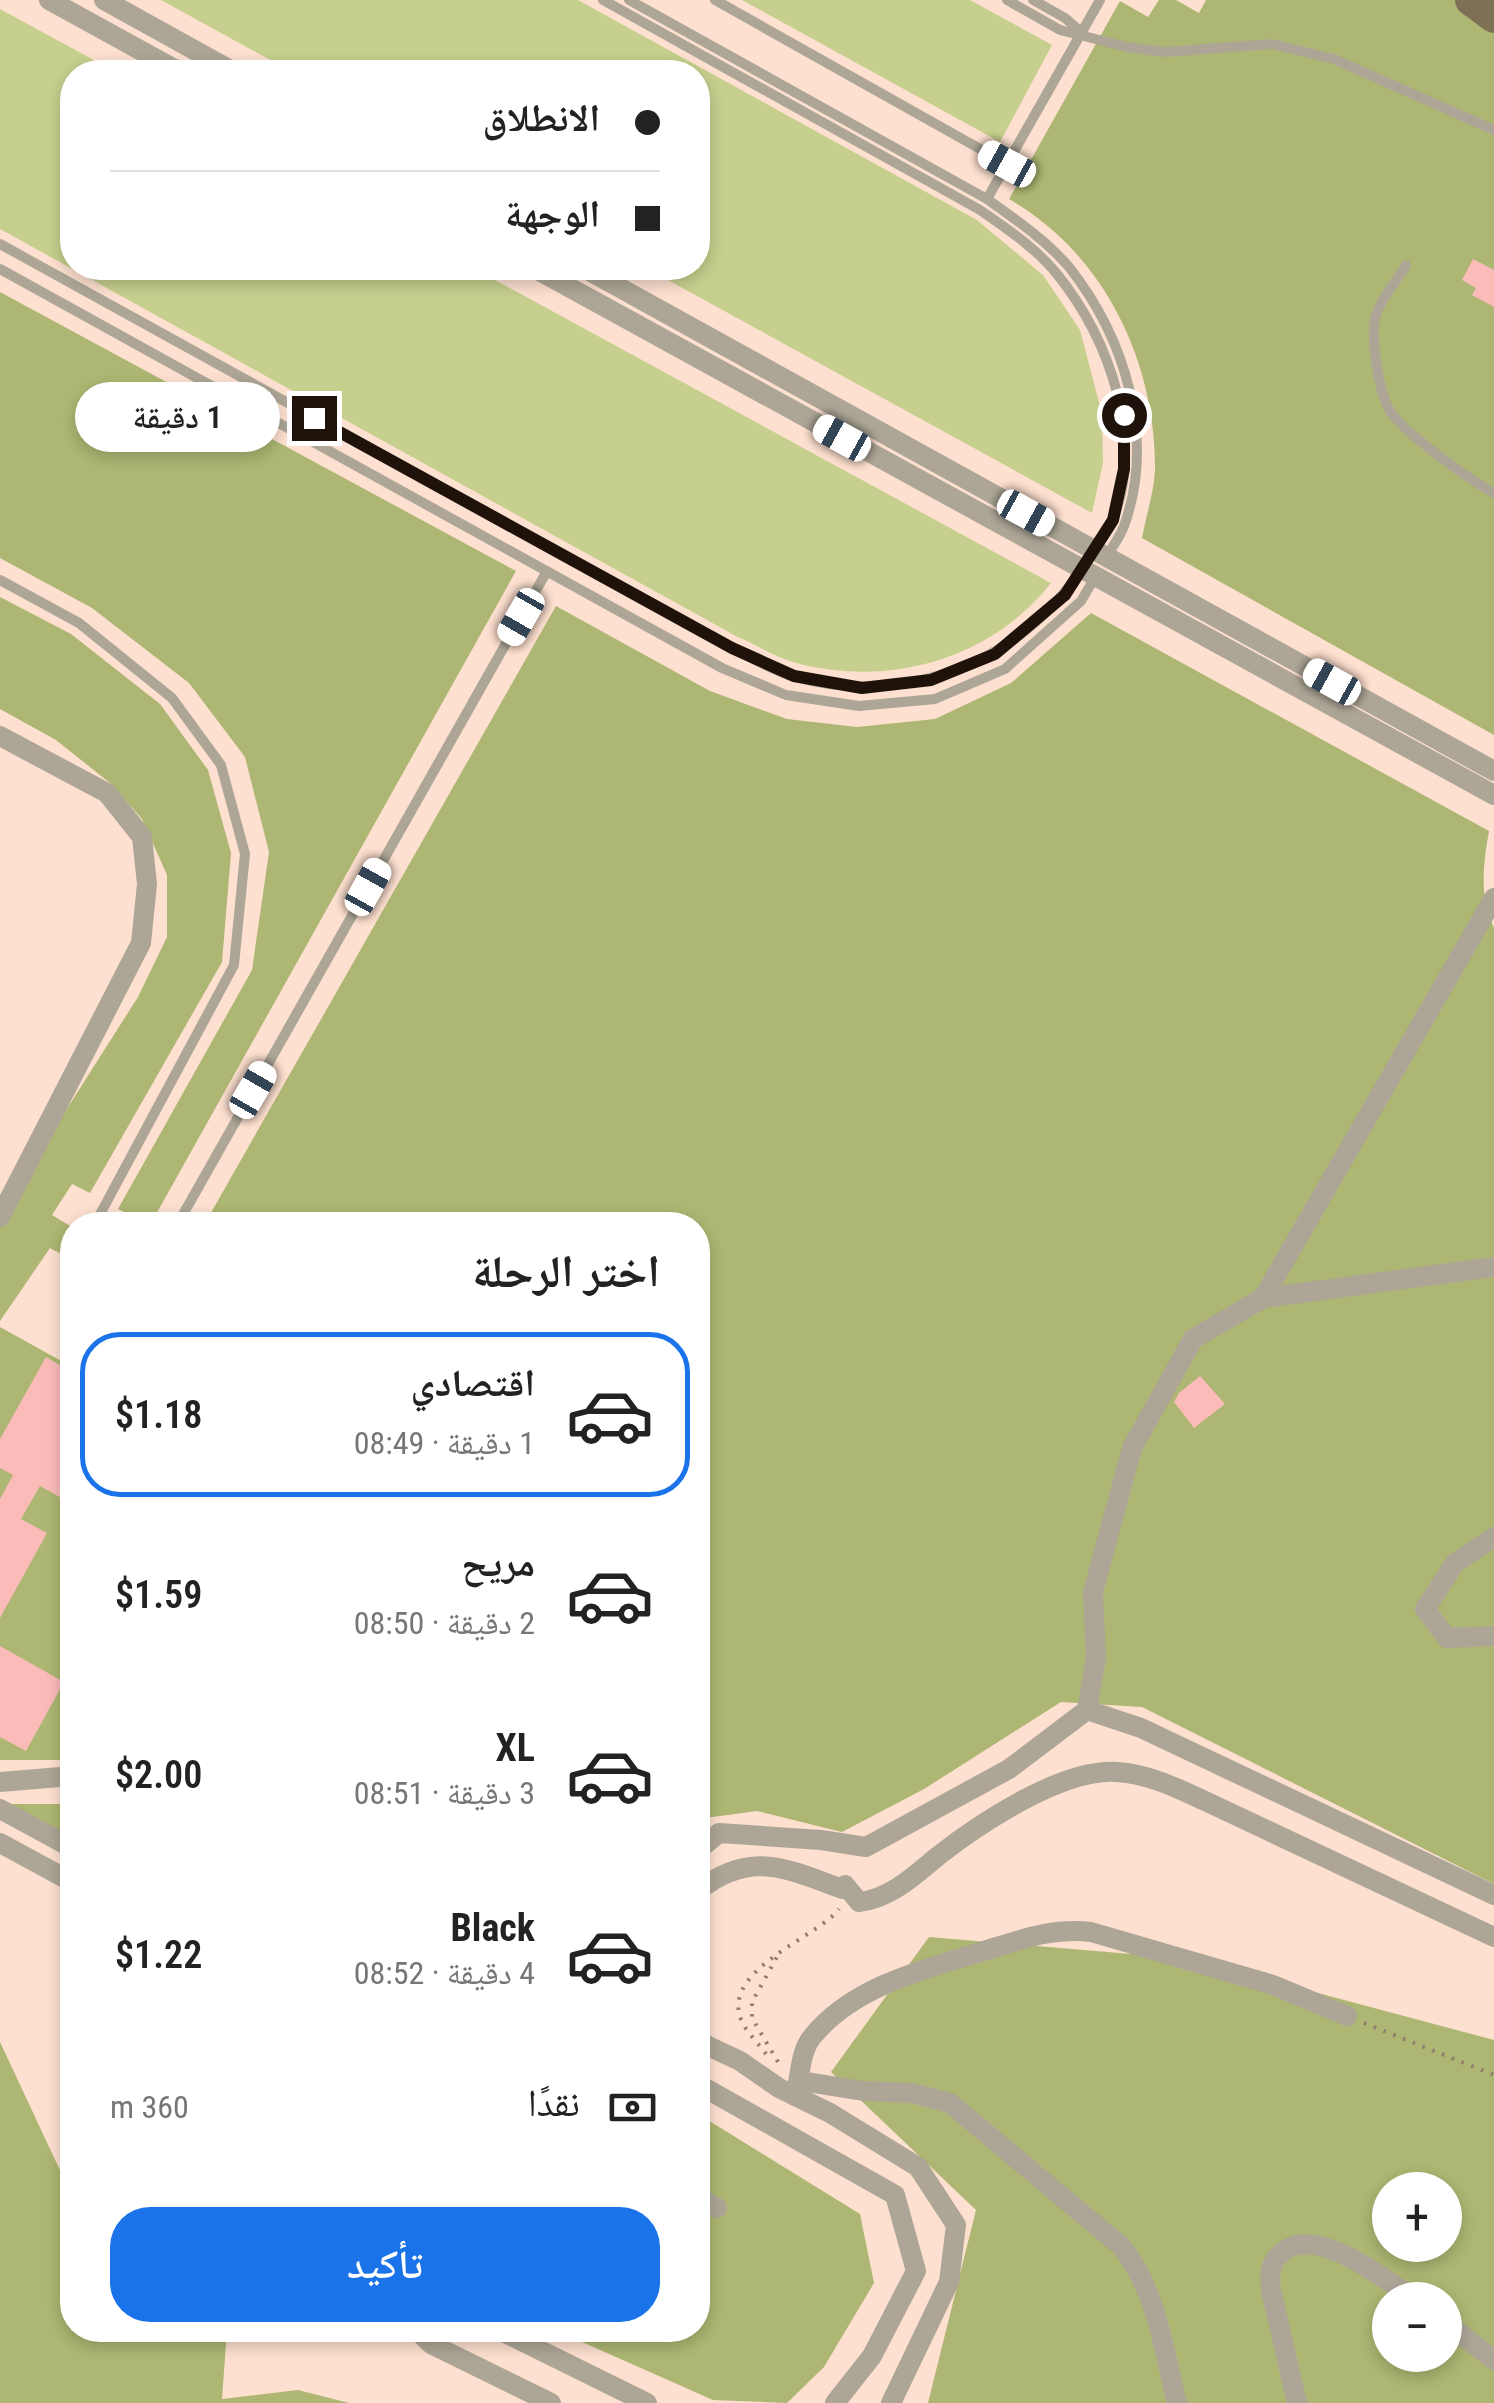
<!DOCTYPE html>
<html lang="ar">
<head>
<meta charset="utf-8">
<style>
	:root { --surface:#fff; --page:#f2f2f2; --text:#222; --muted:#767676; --line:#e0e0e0; --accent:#1a73e8 }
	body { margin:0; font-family:"Roboto Condensed","Noto Naskh Arabic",sans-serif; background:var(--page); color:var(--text); direction:rtl; height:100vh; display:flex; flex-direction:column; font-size:38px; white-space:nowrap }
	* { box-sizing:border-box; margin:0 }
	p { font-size:32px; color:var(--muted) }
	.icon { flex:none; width:55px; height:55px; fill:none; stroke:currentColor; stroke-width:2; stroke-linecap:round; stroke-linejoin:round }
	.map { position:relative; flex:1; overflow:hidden; direction:ltr }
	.side { position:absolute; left:60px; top:1212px; width:650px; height:1130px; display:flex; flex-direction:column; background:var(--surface); border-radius:40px; box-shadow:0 5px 15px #0003; direction:rtl }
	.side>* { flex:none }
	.guide { position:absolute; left:60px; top:60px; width:650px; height:220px; border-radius:40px; box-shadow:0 5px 15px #0003; direction:rtl; display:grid; align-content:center; height:220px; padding:0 50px; background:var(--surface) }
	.buttons { position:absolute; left:1372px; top:2172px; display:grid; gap:20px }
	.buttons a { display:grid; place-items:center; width:90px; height:90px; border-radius:50%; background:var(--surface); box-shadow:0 5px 15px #0003; font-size:50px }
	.end { position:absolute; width:45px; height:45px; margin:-22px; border:12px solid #1e120b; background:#fff; box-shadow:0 0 0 5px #fff }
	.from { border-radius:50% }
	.bubble { position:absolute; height:70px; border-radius:35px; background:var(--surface); box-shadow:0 5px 15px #0003; font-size:32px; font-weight:600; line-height:70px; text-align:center; direction:rtl }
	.car { position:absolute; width:30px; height:60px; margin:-30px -15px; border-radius:12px; box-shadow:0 0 8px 2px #0007; background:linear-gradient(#fff 24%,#345 0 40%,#fff 0 76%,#345 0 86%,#fff 0) }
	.guide b { display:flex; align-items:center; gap:35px; height:95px; font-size:38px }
	.guide b+b { border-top:2px solid var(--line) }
	.guide i { width:25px; height:25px; background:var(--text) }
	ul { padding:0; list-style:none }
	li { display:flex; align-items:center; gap:30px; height:165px; margin:0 20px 15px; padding:0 30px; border:5px solid transparent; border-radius:40px }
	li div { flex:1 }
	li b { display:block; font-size:38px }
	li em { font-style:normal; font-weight:600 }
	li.active { border-color:var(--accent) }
	li>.icon { width:90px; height:90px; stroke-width:1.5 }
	h2 { padding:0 50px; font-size:45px; line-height:120px }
	.pay { display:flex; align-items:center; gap:25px; height:110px; padding:0 50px; font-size:38px }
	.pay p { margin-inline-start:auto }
	.cta { display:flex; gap:20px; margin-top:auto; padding:20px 50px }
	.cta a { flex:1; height:115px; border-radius:40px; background:var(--accent); color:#fff; font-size:40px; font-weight:600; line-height:115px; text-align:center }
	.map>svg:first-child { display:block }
	.green { fill:#c6cf8d }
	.forest { fill:#adb672; fill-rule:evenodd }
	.building { fill:#fabbb9 }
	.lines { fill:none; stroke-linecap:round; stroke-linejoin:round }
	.path { stroke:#927d71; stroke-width:4; stroke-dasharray:2.5 8; stroke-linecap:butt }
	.lane { stroke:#ada697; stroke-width:10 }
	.street { stroke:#ada697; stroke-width:20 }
	.primary { stroke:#7d7055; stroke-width:32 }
	.route { stroke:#1e120b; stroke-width:12 }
</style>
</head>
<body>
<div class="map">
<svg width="1494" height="2403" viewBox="0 0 1494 2403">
	<rect width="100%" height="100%" fill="#fde0cf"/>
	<g class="green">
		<path d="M161 0H578L977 220 1043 275 1080 330 1102 414 1103 463 1092 513 646 268H698V72H292Z"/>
		<path d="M742 0H970L1052 45 1000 142Z"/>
		<path d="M0 9 116 72H72V268H473L1051 583C992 658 892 687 800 664 778 659 757 645 736 636L0 229Z"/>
	</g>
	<g class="forest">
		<path d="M1159 0H1176L1199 13 1206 0H1494V735L1142 538C1146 516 1154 492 1155 470 1156 362 1104 253 1009 199L1120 1 1148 17Z"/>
		<path d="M0 292 516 571 150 1225 118 1209 252 970 269 852 245 757 189 683 92 608 0 558Z"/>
		<path d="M0 597 71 634 160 704 208 770 231 853 222 962 90 1193 72 1184 52 1215 72 1227V1260L50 1248 0 1321V1214L138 997 167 937V875L142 819 110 783 56 740 0 709Z"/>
		<path d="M556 606 710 691 787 719 857 727 935 719 1011 683 1091 613 1489 831C1483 865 1479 895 1494 928V1884L1142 1707 1061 1702 924 1789 842 1832 757 1811 698 1819V1225H204Z"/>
		<path d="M0 1327 72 1367V1760H0Z"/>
		<path d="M6 1804H72V1840Z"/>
		<path d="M929 1937 1190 1959 1494 2040V2403H928L976 2210 831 2072ZM1390 2190H1445V2245H1390ZM1390 2300H1445V2355H1390Z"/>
		<path d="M0 2042 72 2196V2330H227L222 2399 298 2390 349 2403H0Z"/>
		<path d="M698 2114 860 2214 874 2283 824 2367 787 2403 713 2400 555 2330H698Z"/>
	</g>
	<g class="building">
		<path d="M1473 259 1494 270V307L1472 295 1476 288 1462 280Z"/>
		<path d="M46 1357 72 1372V1504L40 1486 21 1519 47 1533 0 1618V1499L13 1475 0 1468V1439Z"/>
		<path d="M1200 1376 1225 1404 1194 1428 1174 1402 1179 1393Z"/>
		<path d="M0 1646 64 1682 26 1751 0 1737Z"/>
	</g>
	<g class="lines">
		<g class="path">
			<path d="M1364 2023 1494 2075"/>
			<path d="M766 2054C759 2044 748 2034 742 2022 718 1970 819 1937 839 1909"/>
			<path d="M778 2062 752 2018V2002L778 1955"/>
		</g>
		<g class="lane">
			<path d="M603 0 980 210C1007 229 1036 248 1057 274 1109 339 1145 438 1113 520 1109 531 1099 542 1093 552"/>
			<path d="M629 0 987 199C1015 219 1046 240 1069 267 1125 338 1156 438 1124 526 1120 537 1111 549 1105 559"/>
			<path d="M715 0 1007 164"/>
			<path d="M1007 0 1060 30 1127 47 1165 52 1272 44 1334 59 1494 130"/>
			<path d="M1033 0 1065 18 1081 32"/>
			<path d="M987 199 1100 0"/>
			<path d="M0 244 732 648C752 658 773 671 795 677 905 708 1022 662 1083 567"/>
			<path d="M1406 265C1397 281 1378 302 1375 319 1371 340 1379 393 1390 411 1404 433 1470 480 1494 493"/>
			<path d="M0 269 722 668 786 695 859 706 935 699 1005 669 1081 601 1097 574"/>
			<path d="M0 580 79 623 172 698 221 765 245 854 234 965 98 1218 114 1225"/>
			<path d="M177 1225 547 571"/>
		</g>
		<g class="street">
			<path d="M49 0 180 72"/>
			<path d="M104 0 234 72"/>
			<path d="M534 268 1494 795"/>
			<path d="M584 268 1494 771"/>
			<path d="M0 736 107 793 142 837 147 884 141 943 0 1217"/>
			<path d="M1263 1298 1494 898"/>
			<path d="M1494 1537 1455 1563 1425 1609 1447 1638 1494 1636"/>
			<path d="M1087 1710 1096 1658 1093 1592 1132 1448 1193 1339 1263 1298 1494 1267"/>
			<path d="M0 1782 72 1776"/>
			<path d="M0 1809 72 1848"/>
			<path d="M0 1843 72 1882"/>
			<path d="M698 1850 719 1833 821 1840 866 1847 1009 1769 1087 1710 1141 1728 1494 1895"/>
			<path d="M698 1891C751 1849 786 1869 843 1889L845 1885 859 1902C890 1899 915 1875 938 1856 980 1823 1063 1768 1117 1772 1149 1774 1177 1788 1205 1801L1494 1937"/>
			<path d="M698 2036 704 2044 740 2061 779 2088 830 2113 918 2167 956 2225 949 2282 891 2403"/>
			<path d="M801 2081 863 2091 912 2093 950 2103 1121 2246C1156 2288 1164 2351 1177 2403"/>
			<path d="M698 2084 895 2195 916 2271 872 2356 835 2403"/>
			<path d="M795 2096C801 2077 799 2053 812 2037 853 1986 925 1969 984 1951 1020 1940 1053 1927 1091 1932L1273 1985 1347 2016"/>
			<path d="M698 2197 717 2208"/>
			<path d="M1445 2322 1494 2360"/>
			<path d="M417 2330 431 2344 551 2403"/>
			<path d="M499 2330 647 2403"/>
			<path d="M1297 2403 1271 2290C1269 2272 1270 2259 1287 2249 1321 2228 1387 2281 1416 2300"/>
		</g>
		<path class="primary" d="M1471 0 1494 17"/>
	</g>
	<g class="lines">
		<path class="route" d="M314 418 732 648 794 676 862 688 931 680 995 654 1065 595 1113 520 1124 469V415"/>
	</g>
</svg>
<div class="buttons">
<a>+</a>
<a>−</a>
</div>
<i class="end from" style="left:1124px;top:415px"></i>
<i class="end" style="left:314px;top:418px"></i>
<div class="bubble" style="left:75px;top:382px;width:205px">1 دقيقة</div>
<i class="car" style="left:1007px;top:164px;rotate:299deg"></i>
<i class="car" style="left:842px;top:438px;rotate:299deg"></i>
<i class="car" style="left:1026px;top:513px;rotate:119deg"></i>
<i class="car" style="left:521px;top:617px;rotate:210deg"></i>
<i class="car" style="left:1332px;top:682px;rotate:299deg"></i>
<i class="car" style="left:368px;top:887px;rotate:29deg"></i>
<i class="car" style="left:253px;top:1090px;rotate:30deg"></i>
<div class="guide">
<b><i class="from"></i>الانطلاق</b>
<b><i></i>الوجهة</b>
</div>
<section class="side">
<h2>اختر الرحلة</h2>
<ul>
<li class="active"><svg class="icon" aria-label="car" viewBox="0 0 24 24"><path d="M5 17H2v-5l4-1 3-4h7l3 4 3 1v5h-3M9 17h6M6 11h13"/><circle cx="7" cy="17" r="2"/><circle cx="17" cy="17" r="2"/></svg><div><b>اقتصادي</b><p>1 دقيقة · 08:49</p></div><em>$1.18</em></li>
<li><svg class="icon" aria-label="car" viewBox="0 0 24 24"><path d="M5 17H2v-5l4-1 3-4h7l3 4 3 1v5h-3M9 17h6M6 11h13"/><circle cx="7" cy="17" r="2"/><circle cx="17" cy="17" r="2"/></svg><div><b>مريح</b><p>2 دقيقة · 08:50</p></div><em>$1.59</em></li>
<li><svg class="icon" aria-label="car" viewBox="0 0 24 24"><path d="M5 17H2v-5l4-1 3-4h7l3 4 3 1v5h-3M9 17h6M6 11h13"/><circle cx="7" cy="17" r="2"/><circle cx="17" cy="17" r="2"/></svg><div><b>XL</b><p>3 دقيقة · 08:51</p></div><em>$2.00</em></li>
<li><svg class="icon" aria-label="car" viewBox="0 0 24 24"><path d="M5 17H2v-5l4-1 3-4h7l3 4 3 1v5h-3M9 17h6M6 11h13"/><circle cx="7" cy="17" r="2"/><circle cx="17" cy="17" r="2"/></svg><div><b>Black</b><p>4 دقيقة · 08:52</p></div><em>$1.22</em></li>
</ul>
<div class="pay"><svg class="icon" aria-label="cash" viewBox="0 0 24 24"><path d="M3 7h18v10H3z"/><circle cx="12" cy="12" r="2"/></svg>نقدًا<p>360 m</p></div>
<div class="cta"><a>تأكيد</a></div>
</section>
</div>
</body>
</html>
